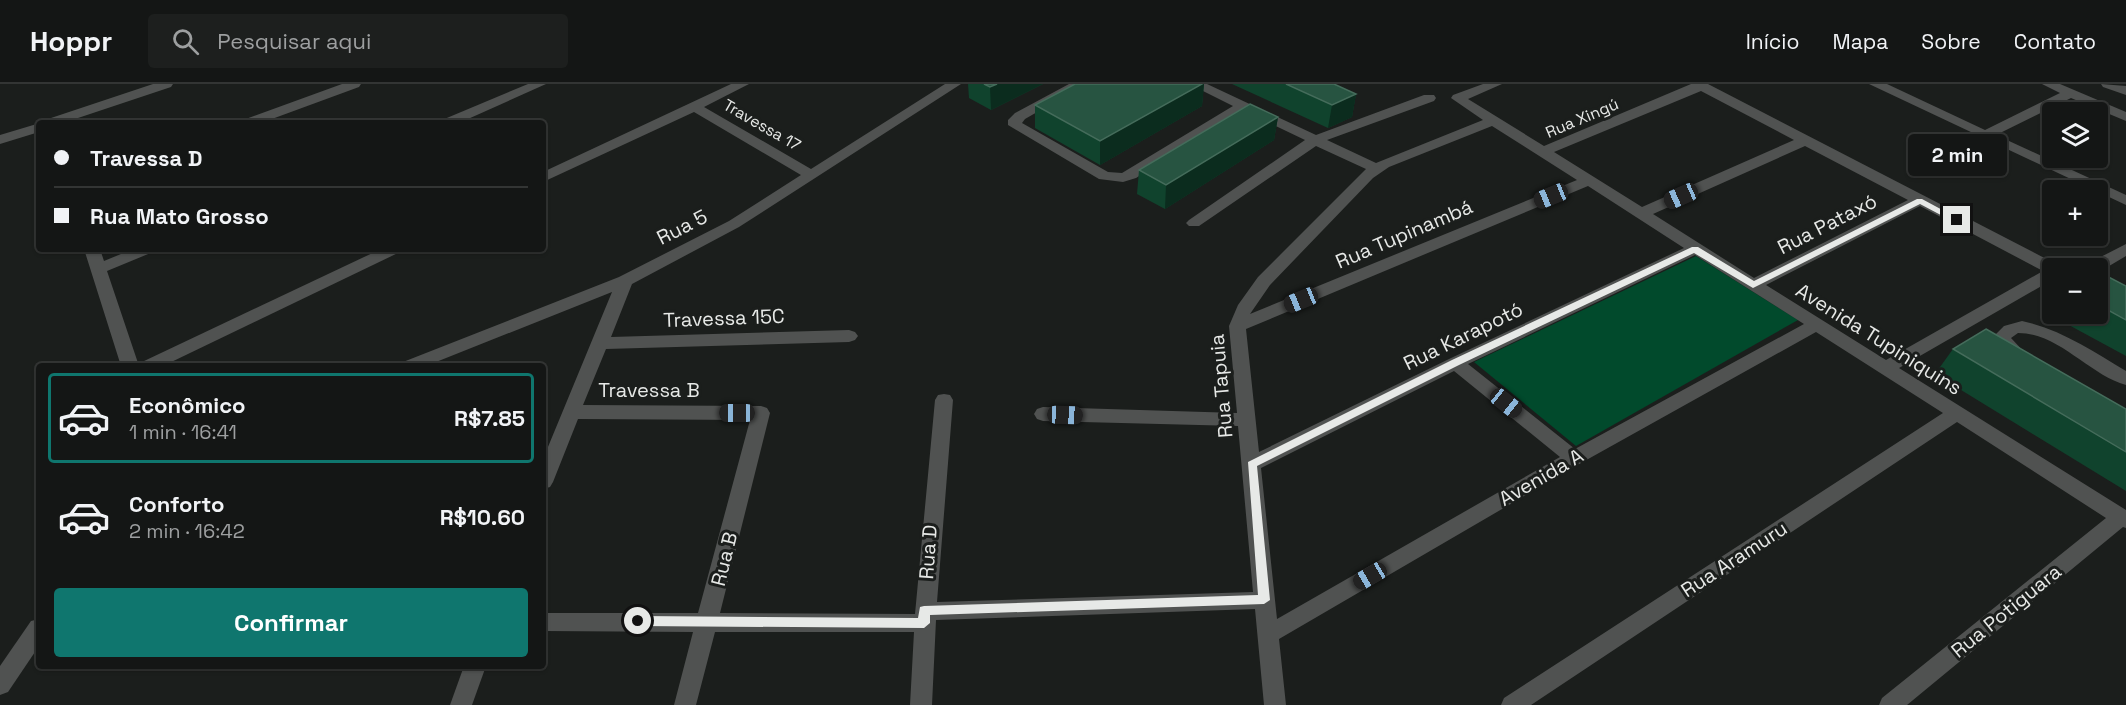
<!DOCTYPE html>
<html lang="pt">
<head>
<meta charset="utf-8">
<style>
	:root { --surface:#141615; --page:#1d1f1e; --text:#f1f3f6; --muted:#9d9fa0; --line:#333534; --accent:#0f766e }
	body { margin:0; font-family:"Space Grotesk",sans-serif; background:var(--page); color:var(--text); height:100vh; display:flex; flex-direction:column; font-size:22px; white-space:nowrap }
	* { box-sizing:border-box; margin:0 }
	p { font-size:20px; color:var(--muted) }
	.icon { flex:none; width:33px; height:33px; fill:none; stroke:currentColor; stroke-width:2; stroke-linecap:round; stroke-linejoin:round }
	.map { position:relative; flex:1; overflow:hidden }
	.sheet { position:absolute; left:36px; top:279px; width:510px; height:306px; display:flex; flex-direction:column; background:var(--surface); border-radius:6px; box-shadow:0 2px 4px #0004,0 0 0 2px var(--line) }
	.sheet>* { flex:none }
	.hud { position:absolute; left:36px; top:36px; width:510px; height:132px; border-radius:6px; box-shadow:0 2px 4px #0004,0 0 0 2px var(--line); display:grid; align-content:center; height:132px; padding:0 18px; background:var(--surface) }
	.buttons { position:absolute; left:2042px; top:18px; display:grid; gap:12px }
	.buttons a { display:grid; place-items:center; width:66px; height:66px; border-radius:6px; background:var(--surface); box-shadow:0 2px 4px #0004,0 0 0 2px var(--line); font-size:30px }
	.end { position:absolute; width:27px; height:27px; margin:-14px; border:8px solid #e7e9e7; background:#111; box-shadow:0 0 0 3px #111 }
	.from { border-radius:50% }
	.bubble { position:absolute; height:42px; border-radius:6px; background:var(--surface); box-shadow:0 2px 4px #0004,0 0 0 2px var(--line); font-size:20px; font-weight:700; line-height:42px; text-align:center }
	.car { position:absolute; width:18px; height:36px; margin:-18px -9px; border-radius:8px; box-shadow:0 0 4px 2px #0007; background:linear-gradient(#222 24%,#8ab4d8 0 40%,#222 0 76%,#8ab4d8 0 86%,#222 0) }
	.hud b { display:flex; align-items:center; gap:21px; height:57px; font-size:22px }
	.hud b+b { border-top:2px solid var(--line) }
	.hud i { width:15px; height:15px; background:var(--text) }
	ul { padding:10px 0 0; list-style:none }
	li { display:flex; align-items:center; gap:18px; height:90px; margin:0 12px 9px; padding:0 6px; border:3px solid transparent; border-radius:6px }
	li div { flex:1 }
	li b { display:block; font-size:22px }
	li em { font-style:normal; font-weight:700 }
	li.on { border-color:var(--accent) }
	li>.icon { width:54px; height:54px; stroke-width:1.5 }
	.button { display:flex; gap:12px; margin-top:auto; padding:12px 18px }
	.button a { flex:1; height:69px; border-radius:6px; background:var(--accent); color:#fff; font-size:24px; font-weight:700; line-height:69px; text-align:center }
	header { display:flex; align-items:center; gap:36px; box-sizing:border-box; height:84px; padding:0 30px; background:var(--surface); border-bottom:2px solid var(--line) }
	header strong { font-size:28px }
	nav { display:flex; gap:33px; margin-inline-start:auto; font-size:21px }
	.search { width:420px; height:54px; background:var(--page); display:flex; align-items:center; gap:15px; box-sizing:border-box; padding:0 21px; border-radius:6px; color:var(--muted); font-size:22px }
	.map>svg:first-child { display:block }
	.green { fill:#014a2c }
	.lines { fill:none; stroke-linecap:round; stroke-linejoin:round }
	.minor { fill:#505251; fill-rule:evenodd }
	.wall { fill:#10432d }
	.shaded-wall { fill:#0b2c1e }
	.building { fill:#275441; stroke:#456c5b; stroke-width:1.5 }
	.route { fill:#e7e9e7 }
	.labels { text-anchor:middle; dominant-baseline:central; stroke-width:6; stroke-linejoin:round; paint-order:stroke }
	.far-street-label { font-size:16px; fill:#e7e9e7; stroke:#1b1e1c }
	.street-label { font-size:20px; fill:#e7e9e7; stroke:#1b1e1c }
</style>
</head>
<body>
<header>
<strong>Hoppr</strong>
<div class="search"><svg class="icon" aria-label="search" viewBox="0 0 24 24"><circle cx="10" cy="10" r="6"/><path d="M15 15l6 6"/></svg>Pesquisar aqui</div>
<nav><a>Início</a><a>Mapa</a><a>Sobre</a><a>Contato</a></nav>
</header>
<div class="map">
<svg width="2126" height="621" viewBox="0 0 2126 621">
	<rect width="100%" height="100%" fill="#1b1e1c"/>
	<path class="green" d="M1696 172 1798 236 1576 362 1474 278Z"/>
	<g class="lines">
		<g class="minor">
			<path d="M153 0H173L171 3 63 39H43L45 36Z"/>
			<path d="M342 0H361L359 3 261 39H241L243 36Z"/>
			<path d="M528 0H546L459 39H440L442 36Z"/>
			<path d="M731 0H749L704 23 811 85 945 0H961L739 143 632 200 611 253 849 246 855 248 858 252 855 256 849 258 606 265 583 321 761 322 767 324 770 329 720 529 915 530 935 316 938 311 944 310 950 311 953 316 937 518 1253 508 1238 342 1043 337 1037 335 1034 330 1037 325 1043 323 1237 329 1229 242 1238 221 1258 193 1366 85 1316 62 1199 142H1189L1186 139 1189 136 1305 56 1244 27 1136 94 1123 98 1099 95 1008 41V36L1015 29 1069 0H1086L1025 35 1022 39 1108 88 1122 89 1233 22 1189 0H1207L1316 51 1424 11H1434L1436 14 1434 17 1327 56 1376 79 1483 36 1451 14 1453 11 1483 0H1502L1468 15 1544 62 1691 0H1708L2058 181 2060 184H2052V196L1899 284 2126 426V444L2123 443 1907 621H1879L1882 614 2106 434 1957 338 1531 621H1501L1504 614 1943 329 1816 248 1581 379 1279 555 1286 621H1264L1255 525 936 536 932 621H910L914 548H715L696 621H674L693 548 543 547V529H698L750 336 578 335 553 398 550 403 543 405V375L612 208 426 282H400L403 278 619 193 729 137 801 91 694 28 543 98V88ZM1701 7 1794 56 1642 123 1554 68ZM1492 42 1577 96 1250 230 1270 201 1373 94 1389 83ZM1805 62 1908 116 1754 194 1653 130ZM1588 102 1684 164 1449 275 1259 368 1246 245ZM1920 122 2043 187 1886 276 1766 201ZM1695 171 1804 240 1575 365 1468 280ZM1454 287 1560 373 1277 535 1261 384Z"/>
			<path d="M1869 0H1887L1985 46 2060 9 2042 0H2060L2126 28V37L2071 14 1996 51 2126 111V121Z"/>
			<path d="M2101 0 2126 2V11L2103 3Z"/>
			<path d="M40 39 39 48 0 60V51Z"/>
			<path d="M2126 160V172L2099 188 2097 184H2085L2087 180Z"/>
			<path d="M84 165H100L104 177 133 165H155L153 168 107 187 139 282H121Z"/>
			<path d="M381 165H402L400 168 163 282H139L142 278Z"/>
			<path d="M2022 237C2060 245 2093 267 2126 287V301C2089 291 2059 249 2018 249L2011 254 2026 270 2023 274C2009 278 1998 266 1993 253L2004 242Z"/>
			<path d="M39 535V562L8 608 0 611V582L31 537Z"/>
			<path d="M464 582H486L472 621H450Z"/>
		</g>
	</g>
	<g class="wall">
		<path d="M968 0H1043L991 26 969 14Z"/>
		<path d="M1075 0H1204L1202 22 1100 81 1035 44V21Z"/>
		<path d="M1232 0H1334L1356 10 1352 33 1328 44Z"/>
		<path d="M1278 33 1274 56 1165 125 1137 110 1139 86Z"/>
		<path d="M2097 187 2126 202V272L2043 227 2052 216V230H2097Z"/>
		<path d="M1953 265 2126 325V407L1935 290Z"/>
	</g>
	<g class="shaded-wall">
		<path d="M997 0H1043L991 26 990 3Z"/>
		<path d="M1202 0H1204L1202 22 1100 81V57Z"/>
		<path d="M1356 10 1352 33 1328 44 1332 21Z"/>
		<path d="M1278 33 1274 56 1165 125 1166 101Z"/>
	</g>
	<g class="building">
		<path d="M984 0H997L990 3Z"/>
		<path d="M1075 0H1202L1100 57 1035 21Z"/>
		<path d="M1286 0H1334L1356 10 1332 21Z"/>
		<path d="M1250 20 1278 33 1166 101 1139 86Z"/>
		<path d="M2097 187 2126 202V236L2097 220Z"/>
		<path d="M1986 245 2126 325V368L1953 265Z"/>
	</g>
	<path class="route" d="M1917 115H1922L1961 136 1954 138 1920 120 1753 204 1694 169 1459 281 1257 382 1270 516 1264 520 930 531V539L924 544 638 542 632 537 638 532 918 534 920 523 924 522 1258 511 1248 378 1452 276 1692 163H1698L1754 197Z"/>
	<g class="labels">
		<g class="far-street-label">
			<text transform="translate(1582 34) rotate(-23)">Rua Xingú</text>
			<text transform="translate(762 41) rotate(30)">Travessa 17</text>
		</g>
		<g class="street-label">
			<text transform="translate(1827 140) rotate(-27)">Rua Pataxó</text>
			<text transform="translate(682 143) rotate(-27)">Rua 5</text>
			<text transform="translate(1404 150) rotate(-23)">Rua Tupinambá</text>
			<text transform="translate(724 234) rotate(-2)">Travessa 15C</text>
			<text transform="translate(1463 252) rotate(-26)">Rua Karapotó</text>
			<text transform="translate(1879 255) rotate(32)">Avenida Tupiniquins</text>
			<text transform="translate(1221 302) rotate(-95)">Rua Tapuia</text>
			<text x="649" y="306">Travessa B</text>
			<text transform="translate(1541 393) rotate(-30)">Avenida A</text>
			<text transform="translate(928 468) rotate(-86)">Rua D</text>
			<text transform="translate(724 475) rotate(-76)">Rua B</text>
			<text transform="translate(1734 475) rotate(-33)">Rua Aramuru</text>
			<text transform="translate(2006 527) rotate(-39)">Rua Potiguara</text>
		</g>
	</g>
</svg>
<div class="buttons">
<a><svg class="icon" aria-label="layers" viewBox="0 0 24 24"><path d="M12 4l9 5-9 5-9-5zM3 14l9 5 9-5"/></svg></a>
<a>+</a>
<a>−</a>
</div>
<i class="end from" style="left:638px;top:537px"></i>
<i class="end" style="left:1957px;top:136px"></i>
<div class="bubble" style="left:1908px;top:50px;width:99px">2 min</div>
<i class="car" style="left:1551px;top:112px;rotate:248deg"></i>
<i class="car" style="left:1681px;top:112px;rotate:246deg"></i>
<i class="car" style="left:1301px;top:216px;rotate:248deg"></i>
<i class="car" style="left:1506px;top:319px;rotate:129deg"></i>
<i class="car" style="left:737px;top:329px;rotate:270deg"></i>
<i class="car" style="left:1065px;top:331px;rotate:92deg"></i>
<i class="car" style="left:1370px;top:492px;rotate:240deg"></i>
<div class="hud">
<b><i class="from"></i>Travessa D</b>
<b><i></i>Rua Mato Grosso</b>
</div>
<section class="sheet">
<ul>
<li class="on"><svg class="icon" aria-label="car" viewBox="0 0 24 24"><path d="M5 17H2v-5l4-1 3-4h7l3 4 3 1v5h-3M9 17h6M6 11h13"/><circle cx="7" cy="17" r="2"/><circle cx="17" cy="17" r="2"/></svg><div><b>Econômico</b><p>1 min · 16:41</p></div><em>R$7.85</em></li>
<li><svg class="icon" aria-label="car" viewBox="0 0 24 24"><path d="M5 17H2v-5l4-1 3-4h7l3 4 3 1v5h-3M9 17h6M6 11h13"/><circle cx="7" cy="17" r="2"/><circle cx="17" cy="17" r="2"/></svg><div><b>Conforto</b><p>2 min · 16:42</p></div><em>R$10.60</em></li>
</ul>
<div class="button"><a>Confirmar</a></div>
</section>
</div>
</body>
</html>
